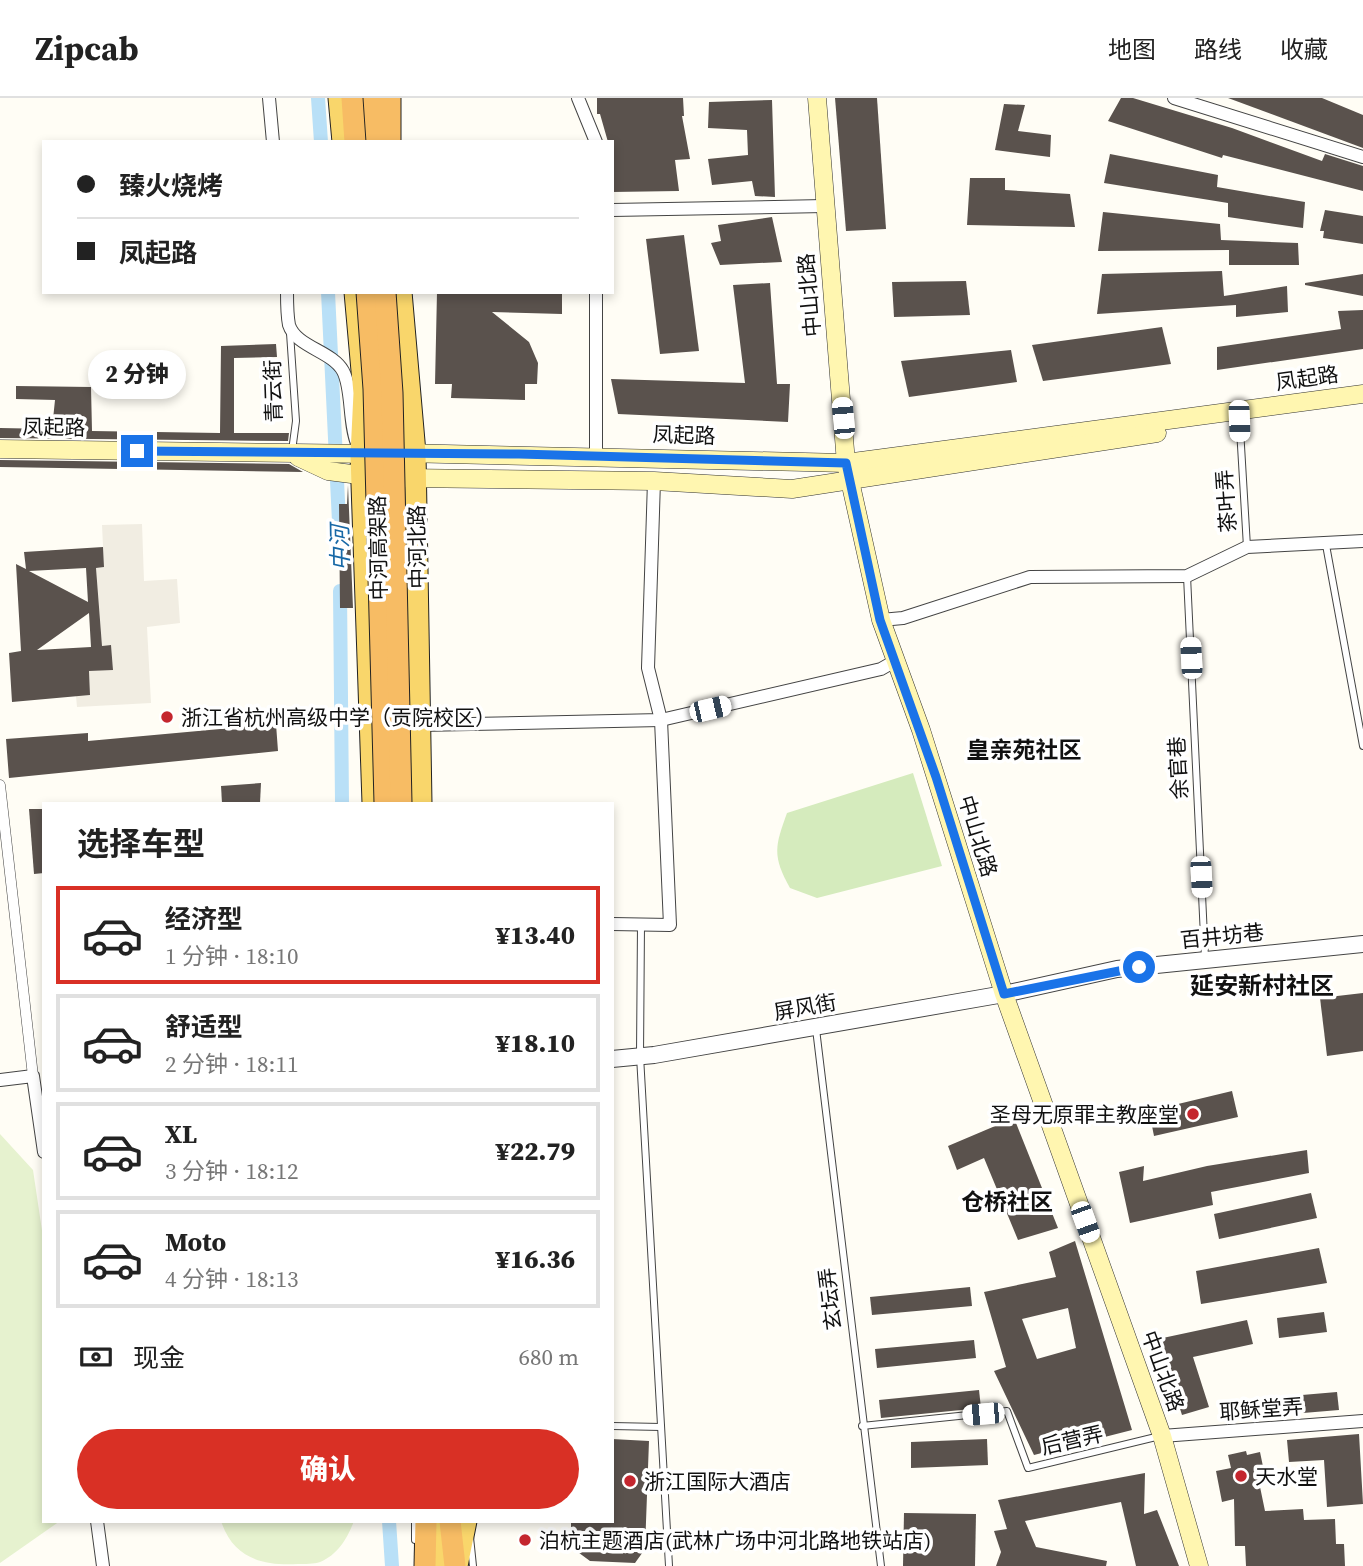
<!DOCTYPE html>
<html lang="zh">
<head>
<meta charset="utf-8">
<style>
	:root { --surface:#fff; --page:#f2f2f2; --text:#222; --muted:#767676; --line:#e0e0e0; --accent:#d93025 }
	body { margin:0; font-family:"Source Serif 4","Noto Sans SC",serif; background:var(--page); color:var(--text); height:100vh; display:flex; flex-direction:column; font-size:26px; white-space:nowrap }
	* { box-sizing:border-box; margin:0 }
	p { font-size:23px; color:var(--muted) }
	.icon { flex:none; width:38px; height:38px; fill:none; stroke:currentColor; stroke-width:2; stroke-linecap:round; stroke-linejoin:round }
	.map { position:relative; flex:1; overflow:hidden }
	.panel { position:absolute; left:42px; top:704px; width:572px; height:721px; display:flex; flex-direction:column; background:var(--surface); border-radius:0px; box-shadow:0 4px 10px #0003 }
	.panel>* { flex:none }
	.banner { position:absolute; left:42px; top:42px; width:572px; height:154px; border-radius:0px; box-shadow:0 4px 10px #0003; display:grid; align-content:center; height:154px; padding:0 35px; background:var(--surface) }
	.end { position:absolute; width:32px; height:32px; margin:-16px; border:9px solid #1a73e8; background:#fff; box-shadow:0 0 0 4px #fff }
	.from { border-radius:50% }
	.bubble { position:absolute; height:49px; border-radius:24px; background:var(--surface); box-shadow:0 4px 10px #0003; font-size:23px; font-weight:800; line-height:49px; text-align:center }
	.car { position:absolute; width:21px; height:42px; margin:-21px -10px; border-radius:9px; box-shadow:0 0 5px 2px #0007; background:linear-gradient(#fff 24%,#345 0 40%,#fff 0 76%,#345 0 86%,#fff 0) }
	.banner b { display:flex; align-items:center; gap:24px; height:66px; font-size:26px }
	.banner b+b { border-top:2px solid var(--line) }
	.banner i { width:18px; height:18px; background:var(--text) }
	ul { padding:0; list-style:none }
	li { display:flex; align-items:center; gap:21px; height:98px; margin:0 14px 10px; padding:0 21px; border:4px solid var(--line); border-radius:0px }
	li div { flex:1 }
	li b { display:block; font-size:26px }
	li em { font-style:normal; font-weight:800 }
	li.on { border-color:var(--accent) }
	li>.icon { width:63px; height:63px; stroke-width:1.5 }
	h2 { padding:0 35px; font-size:32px; line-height:84px }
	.pay { display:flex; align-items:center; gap:18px; height:77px; padding:0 35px; font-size:26px }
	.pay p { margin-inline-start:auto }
	.button { display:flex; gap:14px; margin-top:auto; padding:14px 35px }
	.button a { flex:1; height:80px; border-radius:42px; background:var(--accent); color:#fff; font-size:28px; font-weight:800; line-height:80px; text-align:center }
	header { display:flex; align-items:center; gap:42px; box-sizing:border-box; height:98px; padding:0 35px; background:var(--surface); border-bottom:2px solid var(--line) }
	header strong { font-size:33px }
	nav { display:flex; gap:38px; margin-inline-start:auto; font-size:24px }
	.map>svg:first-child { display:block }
	.green { fill:#d5ebbd }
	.pitch { fill:#e6f2cf }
	.plaza { fill:#f1ede2 }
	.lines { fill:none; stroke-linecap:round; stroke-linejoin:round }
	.canal { stroke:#b9e0f7; stroke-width:14 }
	.building { fill:#5a524d; fill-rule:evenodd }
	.service-casing { stroke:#444; stroke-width:8 }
	.pedestrian-casing { stroke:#444; stroke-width:11 }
	.minor-casing { stroke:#444; stroke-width:14 }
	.tertiary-casing { stroke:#444; stroke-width:18 }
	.secondary-casing { stroke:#333; stroke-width:19 }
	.primary-casing { stroke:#222; stroke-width:23 }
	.trunk-casing { stroke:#222; stroke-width:23 }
	.service { stroke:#fff; stroke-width:6 }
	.pedestrian { stroke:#fff; stroke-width:10 }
	.minor { stroke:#fff; stroke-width:12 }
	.tertiary { stroke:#fff; stroke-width:16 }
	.secondary { stroke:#fff6b0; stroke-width:18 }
	.primary { stroke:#f9d66b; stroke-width:21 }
	.trunk { stroke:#f7bc64; stroke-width:21 }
	.trunk-bridge-casing { stroke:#222; stroke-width:23; stroke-linecap:butt }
	.trunk-bridge { stroke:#f7bc64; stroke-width:21 }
	.route { stroke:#1a73e8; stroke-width:9 }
	.poi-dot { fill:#c4262e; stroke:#fff; stroke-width:2.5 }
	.labels { text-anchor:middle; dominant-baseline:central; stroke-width:7; stroke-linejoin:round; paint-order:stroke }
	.street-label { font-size:21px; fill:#111; stroke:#fff }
	.poi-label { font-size:21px; fill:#111; stroke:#fff; text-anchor:start }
	.water-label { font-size:23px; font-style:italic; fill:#1768a6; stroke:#fff }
	.neighbourhood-label { font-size:23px; font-weight:bold; fill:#111; stroke:#fff }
	.quarter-label { font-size:24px; font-weight:bold; fill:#111; stroke:#fff }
</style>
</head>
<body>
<header>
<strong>Zipcab</strong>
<nav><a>地图</a><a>路线</a><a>收藏</a></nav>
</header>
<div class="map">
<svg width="1363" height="1468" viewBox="0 0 1363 1468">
	<rect width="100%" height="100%" fill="#fffdf5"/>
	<path class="green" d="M913 675 942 768 817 800 790 790C772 758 775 748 787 715Z"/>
	<g class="pitch">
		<path d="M0 1036 33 1072 44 1146V1423H60L0 1465Z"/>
		<path d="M221 1423H354C348 1439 338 1457 320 1464 314 1466 305 1466 298 1466 262 1468 233 1460 221 1423Z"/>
	</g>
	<path class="plaza" d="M142 426 144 483 177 481 180 525 147 529 151 605 77 609 76 598 90 597 89 573 113 571 111 547 102 548 96 470 104 469 102 427Z"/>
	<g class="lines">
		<g class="canal">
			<path d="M318 0 321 44"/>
			<path d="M328 194 339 424"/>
			<path d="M340 493 342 705"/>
			<path d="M389 1423 392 1468"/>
		</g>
	</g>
	<g class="building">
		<path d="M597 0H683L684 18H682L690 61 675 62 679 93 612 94V44H608L600 16H597Z"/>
		<path d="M835 0H877L886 131 846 133Z"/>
		<path d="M1121 0H1133L1232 30 1322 63 1325 56 1363 68V93L1223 57 1222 60 1108 23Z"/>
		<path d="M1228 0H1322L1363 17V50Z"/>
		<path d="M772 2 775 99 755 98 752 83 712 87 708 61 748 57 747 32 708 30 709 4Z"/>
		<path d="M1004 6 1025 7 1018 33 1051 37 1050 59 995 52Z"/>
		<path d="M1110 56 1218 77 1217 89 1305 104 1303 130 1228 119V105L1104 85Z"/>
		<path d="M970 80H1005V92L1070 96 1075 129 967 127Z"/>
		<path d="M1325 112 1363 118V146L1323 140 1324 133H1320Z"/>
		<path d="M1103 114 1220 126 1221 142 1298 145 1299 167H1229V152L1098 153Z"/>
		<path d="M772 119 782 164 720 167 711 145 721 143 718 127Z"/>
		<path d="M684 137 699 253 660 256 646 141Z"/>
		<path d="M1222 173 1224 198 1287 188 1288 214 1236 219V207L1097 216 1102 176Z"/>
		<path d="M1363 176V198L1305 187V185Z"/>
		<path d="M966 183 970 217 894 219 892 184Z"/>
		<path d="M770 185 777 286H790L788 324 618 316 611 281 745 285 733 187Z"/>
		<path d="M437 194H562V216L492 214 529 244 538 265 537 286H525V302L451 300 452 286H435Z"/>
		<path d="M1363 212V251L1217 272V249L1341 231 1338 213Z"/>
		<path d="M1162 229 1171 266 1043 283 1032 247Z"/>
		<path d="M276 246 277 259 234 260V335H289L288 343 0 340V330L52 331 55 302 16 301V288L91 289 92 333 220 335 221 248Z"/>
		<path d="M1011 252 1017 284 909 299 901 263Z"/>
		<path d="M0 362 289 366 303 374 0 369Z"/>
		<path d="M348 387 353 510H340L339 406H347Z"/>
		<path d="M103 449 104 469 96 470 102 548 111 547 113 572 89 573 90 597 12 604 9 555 21 553 16 466 26 471 24 454ZM86 470 88 504 29 473ZM89 515 91 549 37 552Z"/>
		<path d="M276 626 278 653 9 680 6 641 88 635V643Z"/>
		<path d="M261 685 260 705H222L221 688Z"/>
		<path d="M29 711H44V775L34 776Z"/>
		<path d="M1363 895V953L1327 958 1320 900Z"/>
		<path d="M1232 993 1238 1019 1154 1038 1149 1013Z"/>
		<path d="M1014 1020 1058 1130 1018 1142 984 1060 957 1072 948 1048Z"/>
		<path d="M1307 1052 1309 1075 1211 1094 1213 1107 1130 1125 1119 1074 1144 1068 1143 1083 1207 1068Z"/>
		<path d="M1311 1095 1317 1120 1219 1141 1214 1116Z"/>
		<path d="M1075 1143 1132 1332 1034 1357 994 1273 1006 1269 984 1194 1056 1179 1049 1154ZM1068 1210 1076 1250 1037 1261 1022 1221Z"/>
		<path d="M1319 1150 1327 1185 1201 1206 1196 1173Z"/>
		<path d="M970 1189 972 1208 872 1217 870 1199Z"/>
		<path d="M1324 1214 1327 1234 1279 1240 1277 1220Z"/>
		<path d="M1247 1222 1253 1246 1193 1259 1209 1309 1182 1317 1158 1241Z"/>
		<path d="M974 1242 976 1260 877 1270 875 1251Z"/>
		<path d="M979 1292 981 1310 881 1320 879 1302Z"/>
		<path d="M1337 1294 1339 1312 1303 1315 1302 1297Z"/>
		<path d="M1359 1336 1363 1406 1327 1409 1324 1362 1289 1364 1287 1342Z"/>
		<path d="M612 1341 649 1343 645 1451 635 1465 590 1463 571 1449V1423H612Z"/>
		<path d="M987 1341 988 1367 911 1370V1344Z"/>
		<path d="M1246 1353 1247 1357 1260 1354 1266 1383 1259 1384 1265 1413 1303 1411 1304 1422 1335 1421 1336 1446H1344L1345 1468H1246L1245 1448H1235L1234 1401 1222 1404 1216 1373 1231 1370 1228 1357Z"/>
		<path d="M1145 1375 1144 1416 1157 1412 1179 1468H1136L1121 1404 1025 1423 1036 1449 1107 1463 1106 1468H996L1001 1454 994 1433 1007 1431 998 1402Z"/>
		<path d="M904 1415 976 1416 975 1468H903Z"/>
	</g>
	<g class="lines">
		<defs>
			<g id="service">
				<path d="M290 235 296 323 292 353"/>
				<path d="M1239 314 1247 449"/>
				<path d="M1326 447 1363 648"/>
				<path d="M1187 478 1205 860"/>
				<path d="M641 826 640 958 669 1468"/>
				<path d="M816 931 881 1468"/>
				<path d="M612 1328 661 1329"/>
				<path d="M862 1328 1007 1313 1028 1370 1160 1338"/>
				<path d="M415 1423V1442"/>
				<path d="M470 1439 473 1468"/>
			</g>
			<path id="pedestrian" d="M0 687 33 978"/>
			<g id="minor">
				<path d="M269 0 273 44"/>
				<path d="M578 0 596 44"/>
				<path d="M1174 0 1363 59"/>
				<path d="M612 112 824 108"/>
				<path d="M287 194C287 204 287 217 289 227 296 249 332 253 343 273 353 292 348 325 358 348"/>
				<path d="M596 358V194"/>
				<path d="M881 522 903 520 1030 479 1187 478 1247 449 1363 443"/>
				<path d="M420 627 661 622 881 571 895 563"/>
				<path d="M612 826 670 827 661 622 648 570 654 383"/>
				<path d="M0 982 33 978 44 1054"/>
				<path d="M1162 1338 1363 1323"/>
				<path d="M97 1423 103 1468"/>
			</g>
			<path id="tertiary" d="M612 961 654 957 1004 896 1117 871 1363 846"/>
			<g id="secondary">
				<path d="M817 0 846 365 881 522 921 632 1004 896 1162 1338 1199 1468"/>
				<path d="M0 351 374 356"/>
				<path d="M402 355 846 365 1363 296"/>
				<path d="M298 359 328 373 375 379"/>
				<path d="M403 380 654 383 792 391 1157 335"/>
			</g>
			<g id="primary">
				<path d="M339 0 343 44"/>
				<path d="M355 194 364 295 361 357 373 705"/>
				<path d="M401 194 415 355 421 705"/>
				<path d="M437 1468V1423"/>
				<path d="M457 1468 466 1423"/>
			</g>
			<g id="trunk">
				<path d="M352 0 355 44"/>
				<path d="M374 0 377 44"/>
				<path d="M390 44V0"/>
				<path d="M450 1423 455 1468"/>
				<path d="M425 1468 426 1423"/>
			</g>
		</defs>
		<use href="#service" class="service-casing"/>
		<use href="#pedestrian" class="pedestrian-casing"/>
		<use href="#minor" class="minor-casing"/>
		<use href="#tertiary" class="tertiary-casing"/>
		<use href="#secondary" class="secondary-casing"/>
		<use href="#primary" class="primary-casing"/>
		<use href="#trunk" class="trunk-casing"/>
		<use href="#service" class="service"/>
		<use href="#pedestrian" class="pedestrian"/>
		<use href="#minor" class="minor"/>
		<use href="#tertiary" class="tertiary"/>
		<use href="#secondary" class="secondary"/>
		<use href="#primary" class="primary"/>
		<use href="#trunk" class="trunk"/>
		<defs>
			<g id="trunk-bridge">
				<path d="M367 194 374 291 385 705"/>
				<path d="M385 194 392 295 401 705"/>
			</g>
		</defs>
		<use href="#trunk-bridge" class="trunk-bridge-casing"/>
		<use href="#trunk-bridge" class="trunk-bridge"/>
	</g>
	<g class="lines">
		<path class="route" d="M137 353 519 356 846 365 880 522 936 679 1004 896 1139 869"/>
	</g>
	<g class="poi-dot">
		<circle cx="167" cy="619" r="7"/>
		<circle cx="1193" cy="1016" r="7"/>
		<circle cx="1241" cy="1378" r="7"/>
		<circle cx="630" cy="1383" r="7"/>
		<circle cx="525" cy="1442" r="7"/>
	</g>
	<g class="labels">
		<g class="street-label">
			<text transform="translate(809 197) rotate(-95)">中山北路</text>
			<text transform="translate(1307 280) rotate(-8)">凤起路</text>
			<text transform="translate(273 293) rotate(-92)">青云街</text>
			<text transform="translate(54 329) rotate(1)">凤起路</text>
			<text transform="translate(684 337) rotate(2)">凤起路</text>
			<text transform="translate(1226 403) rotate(-94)">茶叶弄</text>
			<text transform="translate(417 449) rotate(-91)">中河北路</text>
			<text transform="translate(378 450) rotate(-91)">中河高架路</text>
			<text transform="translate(1178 670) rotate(-93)">余官巷</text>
			<text transform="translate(978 738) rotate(73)">中山北路</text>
			<text transform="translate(1222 838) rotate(-6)">百井坊巷</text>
			<text transform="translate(805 909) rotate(-10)">屏风街</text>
			<text transform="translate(830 1201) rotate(-97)">玄坛弄</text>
			<text transform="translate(1163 1273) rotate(70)">中山北路</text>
			<text transform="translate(1261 1311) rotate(-4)">耶稣堂弄</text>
			<text transform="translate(1072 1342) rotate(-13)">后营弄</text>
		</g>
		<g class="poi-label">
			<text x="181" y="619">浙江省杭州高级中学（贡院校区）</text>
			<text x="1179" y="1016" text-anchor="end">圣母无原罪主教座堂</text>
			<text x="1255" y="1378">天水堂</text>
			<text x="644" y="1383">浙江国际大酒店</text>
			<text x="539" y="1442">泊杭主题酒店(武林广场中河北路地铁站店)</text>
		</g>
		<g class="water-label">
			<text transform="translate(340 450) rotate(-91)">中河</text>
		</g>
		<g class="neighbourhood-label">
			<text x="1024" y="652">皇亲苑社区</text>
			<text x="1007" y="1104">仓桥社区</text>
		</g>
		<g class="quarter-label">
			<text x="1262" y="887">延安新村社区</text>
		</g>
	</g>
</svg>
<i class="end from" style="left:1139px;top:869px"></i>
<i class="end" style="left:137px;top:353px"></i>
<div class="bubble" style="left:88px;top:252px;width:98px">2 分钟</div>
<i class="car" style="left:843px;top:320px;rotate:355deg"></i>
<i class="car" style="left:1239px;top:323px;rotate:178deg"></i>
<i class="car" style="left:1191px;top:560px;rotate:357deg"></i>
<i class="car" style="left:710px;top:611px;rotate:77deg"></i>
<i class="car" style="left:1201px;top:779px;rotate:177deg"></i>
<i class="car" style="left:1085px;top:1124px;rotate:160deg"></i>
<i class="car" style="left:983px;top:1316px;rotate:265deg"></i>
<div class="banner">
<b><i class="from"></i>臻火烧烤</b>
<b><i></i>凤起路</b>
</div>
<section class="panel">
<h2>选择车型</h2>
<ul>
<li class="on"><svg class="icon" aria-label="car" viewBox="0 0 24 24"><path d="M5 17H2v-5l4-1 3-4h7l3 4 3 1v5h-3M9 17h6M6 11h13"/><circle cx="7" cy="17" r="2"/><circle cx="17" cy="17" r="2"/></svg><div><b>经济型</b><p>1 分钟 · 18:10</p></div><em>¥13.40</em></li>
<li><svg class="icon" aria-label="car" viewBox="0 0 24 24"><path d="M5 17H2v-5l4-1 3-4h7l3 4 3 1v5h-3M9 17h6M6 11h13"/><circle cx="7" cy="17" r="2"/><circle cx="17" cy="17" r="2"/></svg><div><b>舒适型</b><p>2 分钟 · 18:11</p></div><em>¥18.10</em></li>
<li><svg class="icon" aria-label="car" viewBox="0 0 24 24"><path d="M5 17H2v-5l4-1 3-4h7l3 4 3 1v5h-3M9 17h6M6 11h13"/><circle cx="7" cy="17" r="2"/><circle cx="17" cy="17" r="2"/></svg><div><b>XL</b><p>3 分钟 · 18:12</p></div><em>¥22.79</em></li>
<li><svg class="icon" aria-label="car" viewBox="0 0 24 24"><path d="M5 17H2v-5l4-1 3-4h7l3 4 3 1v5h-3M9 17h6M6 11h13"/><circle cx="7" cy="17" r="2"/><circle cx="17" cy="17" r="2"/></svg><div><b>Moto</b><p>4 分钟 · 18:13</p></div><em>¥16.36</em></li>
</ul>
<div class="pay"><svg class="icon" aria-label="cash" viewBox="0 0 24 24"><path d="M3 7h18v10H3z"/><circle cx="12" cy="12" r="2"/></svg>现金<p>680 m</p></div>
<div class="button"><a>确认</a></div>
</section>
</div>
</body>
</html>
